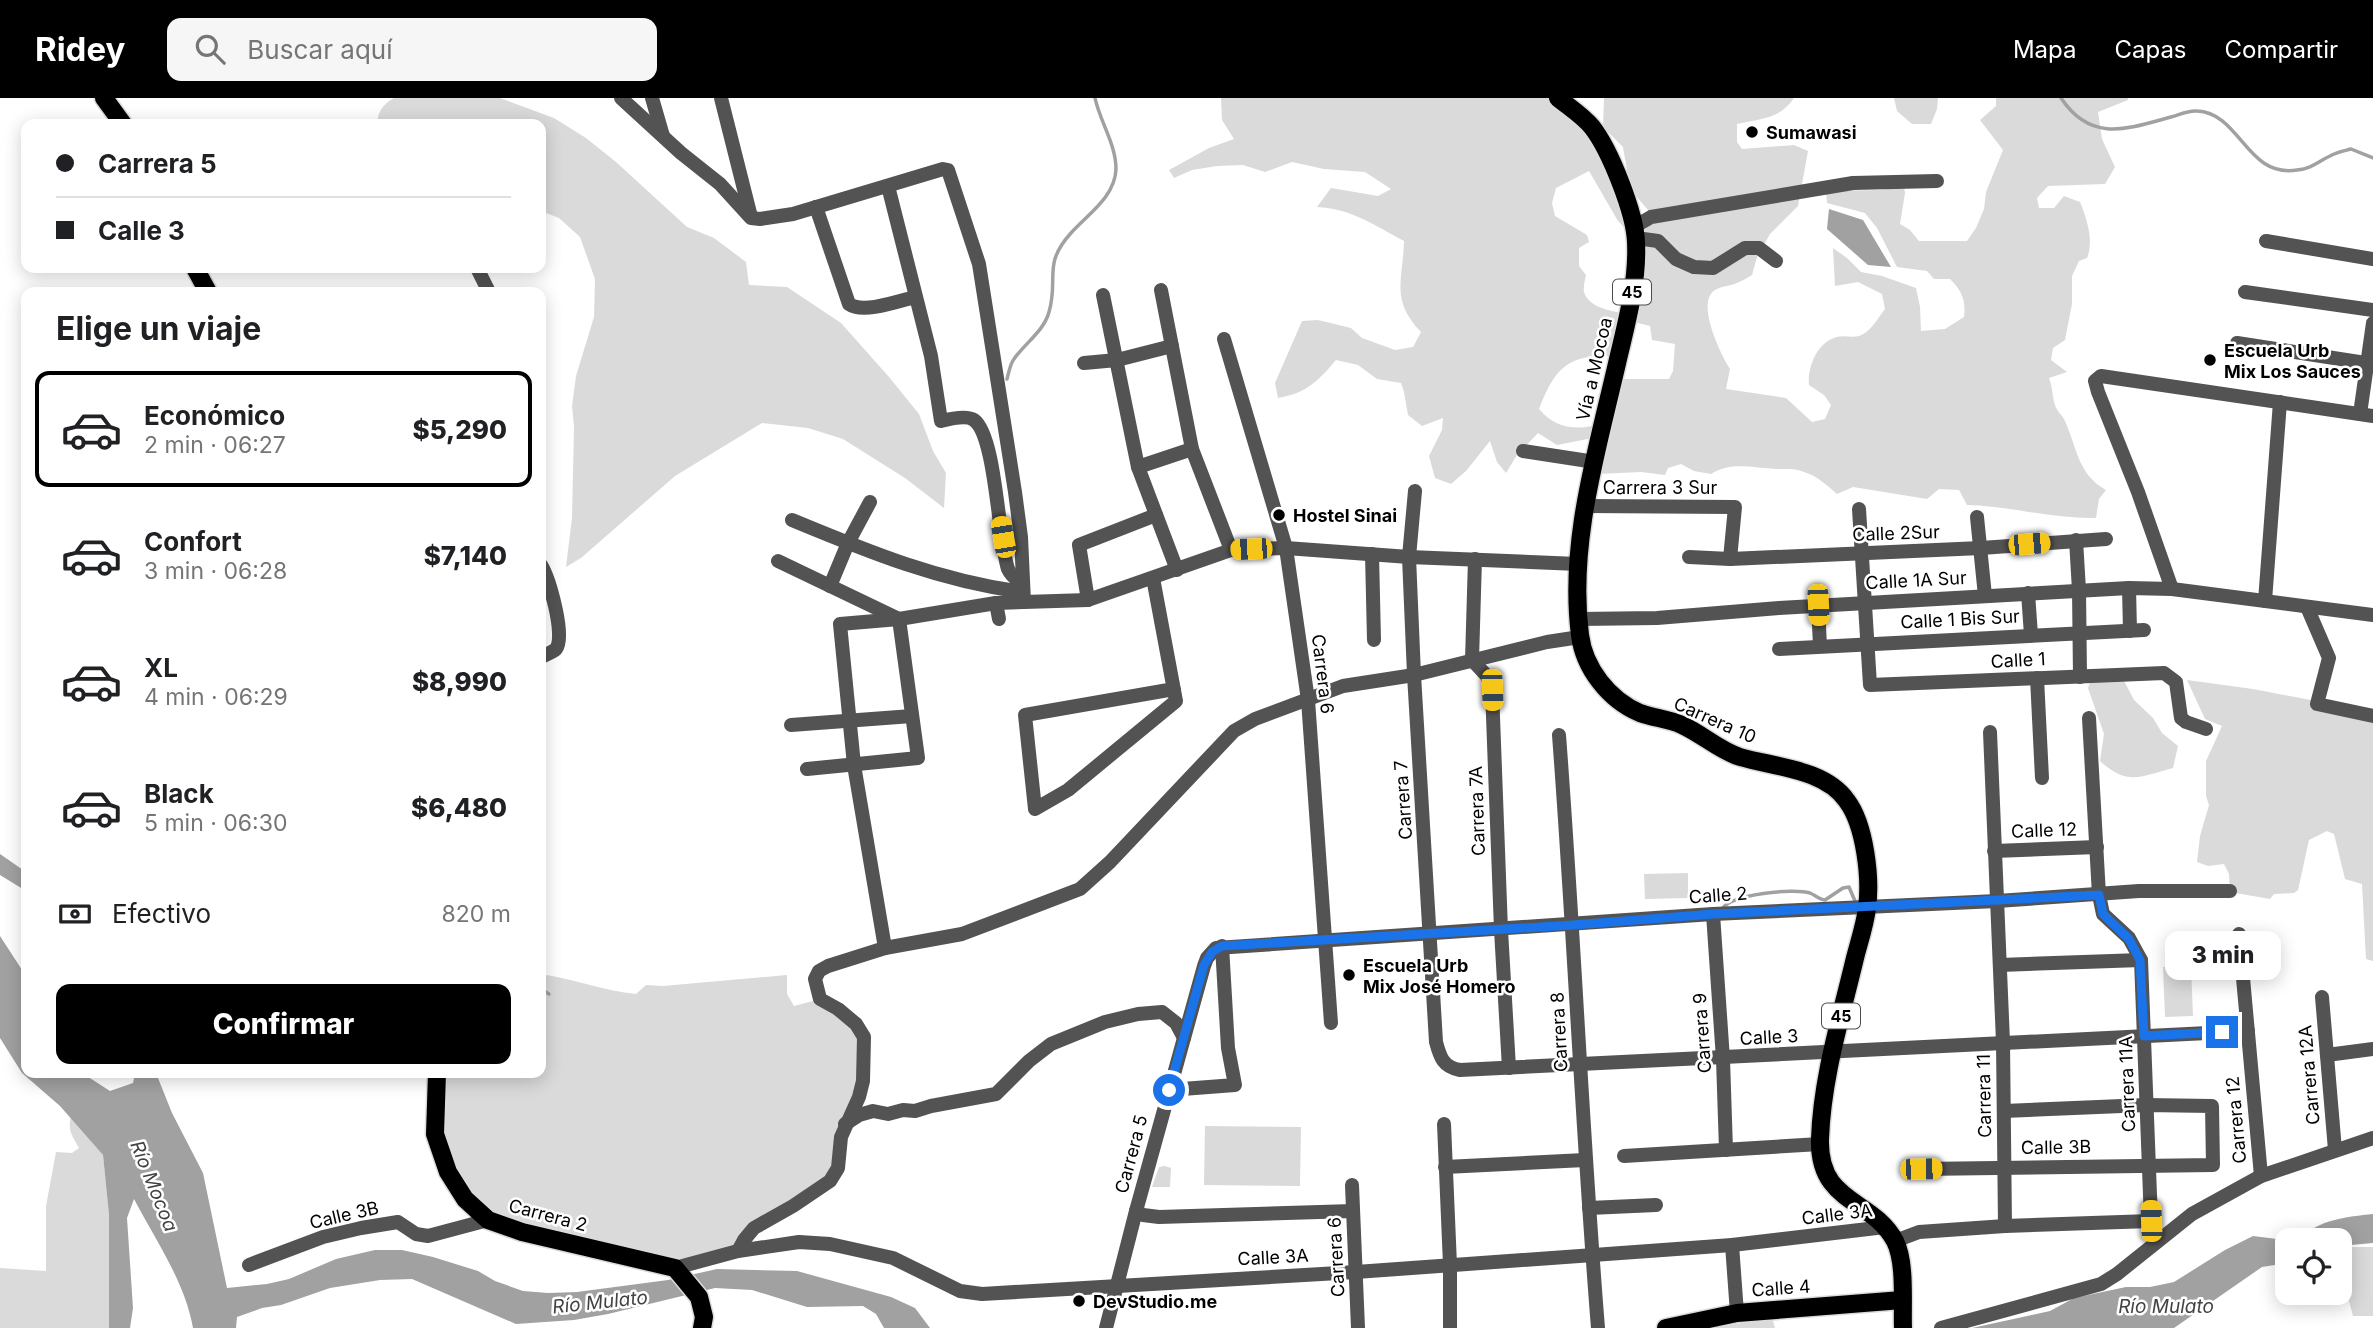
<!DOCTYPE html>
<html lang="es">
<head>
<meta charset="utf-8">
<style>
	:root { --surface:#fff; --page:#f6f6f6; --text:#202124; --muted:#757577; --line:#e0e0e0; --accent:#000 }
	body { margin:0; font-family:Inter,sans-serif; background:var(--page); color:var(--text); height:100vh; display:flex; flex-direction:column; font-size:26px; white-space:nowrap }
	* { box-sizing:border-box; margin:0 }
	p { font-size:23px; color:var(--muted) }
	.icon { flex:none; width:38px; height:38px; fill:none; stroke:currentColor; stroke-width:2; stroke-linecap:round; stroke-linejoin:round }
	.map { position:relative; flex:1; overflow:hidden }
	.details { position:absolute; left:21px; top:189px; width:525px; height:791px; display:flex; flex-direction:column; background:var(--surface); border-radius:14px; box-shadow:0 4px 18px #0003 }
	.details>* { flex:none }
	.hud { position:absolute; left:21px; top:21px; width:525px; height:154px; border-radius:14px; box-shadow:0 4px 18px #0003; display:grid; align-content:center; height:154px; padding:0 35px; background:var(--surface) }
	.controls { position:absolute; left:2275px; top:1130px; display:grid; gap:14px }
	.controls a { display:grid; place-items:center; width:77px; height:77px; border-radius:14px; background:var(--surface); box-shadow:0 4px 18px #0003; font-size:35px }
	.end { position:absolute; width:32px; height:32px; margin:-16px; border:9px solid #1a73e8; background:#fff; box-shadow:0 0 0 4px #fff }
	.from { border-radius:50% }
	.bubble { position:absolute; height:49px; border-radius:14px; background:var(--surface); box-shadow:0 4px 18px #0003; font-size:23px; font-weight:800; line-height:49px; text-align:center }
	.car { position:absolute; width:21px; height:42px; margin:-21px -10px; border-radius:9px; box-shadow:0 0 5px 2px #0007; background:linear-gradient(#f5c518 24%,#345 0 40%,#f5c518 0 76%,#345 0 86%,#f5c518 0) }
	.hud b { display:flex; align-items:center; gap:24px; height:66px; font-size:26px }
	.hud b+b { border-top:2px solid var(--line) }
	.hud i { width:18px; height:18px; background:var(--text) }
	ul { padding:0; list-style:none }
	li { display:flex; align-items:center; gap:21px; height:116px; margin:0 14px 10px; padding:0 21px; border:4px solid transparent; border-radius:14px }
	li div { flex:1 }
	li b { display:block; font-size:26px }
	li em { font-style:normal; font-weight:800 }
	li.on { border-color:var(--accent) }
	li>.icon { width:63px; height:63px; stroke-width:1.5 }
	h2 { padding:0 35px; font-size:32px; line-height:84px }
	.pay { display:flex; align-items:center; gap:18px; height:77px; padding:0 35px; font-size:26px }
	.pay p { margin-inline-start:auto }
	.cta { display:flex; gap:14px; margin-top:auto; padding:14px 35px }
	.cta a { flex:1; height:80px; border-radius:14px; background:var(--accent); color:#fff; font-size:28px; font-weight:800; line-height:80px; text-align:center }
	header { display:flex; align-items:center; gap:42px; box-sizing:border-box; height:98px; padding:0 35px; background:var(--accent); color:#fff }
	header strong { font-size:33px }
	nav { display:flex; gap:38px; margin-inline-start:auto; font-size:24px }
	.search { width:490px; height:63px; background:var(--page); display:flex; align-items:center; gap:18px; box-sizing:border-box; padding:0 24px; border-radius:14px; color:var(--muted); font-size:26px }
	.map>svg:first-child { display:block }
	.green { fill:#dadada; fill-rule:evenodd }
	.water { fill:#a1a1a1 }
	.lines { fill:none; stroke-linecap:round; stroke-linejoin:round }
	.stream { stroke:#a1a1a1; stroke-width:3.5 }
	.major-casing { stroke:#dbdbdb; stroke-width:21 }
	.minor { stroke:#535353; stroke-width:14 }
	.major { stroke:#000; stroke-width:18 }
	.route { stroke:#1a73e8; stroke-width:9 }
	.poi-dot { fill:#000; stroke:#fff; stroke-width:2.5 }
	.labels { text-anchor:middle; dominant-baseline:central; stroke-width:5; stroke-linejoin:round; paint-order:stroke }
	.shield { fill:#fff; stroke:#4c4c4c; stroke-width:2 }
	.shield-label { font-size:16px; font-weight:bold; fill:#000 }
	.poi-label { font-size:18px; font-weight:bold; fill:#000; stroke:#fff; text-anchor:start }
	.street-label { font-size:18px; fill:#000; stroke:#fff }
	.water-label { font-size:19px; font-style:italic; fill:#424242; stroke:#fff }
</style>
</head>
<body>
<header>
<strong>Ridey</strong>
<div class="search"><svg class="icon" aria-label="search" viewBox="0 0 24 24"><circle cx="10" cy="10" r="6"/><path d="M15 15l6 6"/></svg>Buscar aquí</div>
<nav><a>Mapa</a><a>Capas</a><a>Compartir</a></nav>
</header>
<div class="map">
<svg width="2373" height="1230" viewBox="0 0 2373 1230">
	<rect width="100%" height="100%" fill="#fff"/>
	<g class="green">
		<path d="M394 0H500L554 20 586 40 616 64 687 129 714 140 746 164 749 187 787 189 841 225 889 279 919 316 933 353 946 375 944 410 905 380 843 341 808 330 762 325 675 378 581 460 566 469 572 420 574 329 572 308 576 278 594 219 595 181 580 139 559 120 541 113V26H377C378 13 383 6 394 0Z"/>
		<path d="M1221 0H1572L1570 14 1592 47 1618 95 1627 132 1618 123 1589 73 1556 90 1552 105 1555 118 1587 137 1589 144 1579 150V168L1586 177C1585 182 1583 189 1584 194 1589 212 1619 214 1634 217L1643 133 1654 124 1648 112 1636 98 1627 73 1623 49 1603 29 1604 0H1794C1779 22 1761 20 1737 26V44L1742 51 1794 47 1808 53 1798 108 1770 136 1757 159 1752 177C1747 180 1742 183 1737 185 1731 188 1721 188 1715 192 1695 204 1721 257 1730 271L1726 291 1786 300 1812 324 1825 321 1831 307 1824 297 1809 287C1807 269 1818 243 1837 239 1844 237 1852 240 1859 238 1870 235 1878 220 1885 211L1882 196 1858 184 1835 188 1833 150 1847 160 1861 174 1882 178 1916 190 1920 209 1921 233 1945 231 1964 219C1966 202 1962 193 1950 181H1934L1927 173 1897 169 1877 130 1865 115 1827 105 1826 93 1879 92 1904 89 1905 95 1900 126 1910 132 1919 143H1967L1976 130 1984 111 1986 94 2003 52 1980 22 1996 8V0H2128V2L2098 14 2102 41 2115 69 2105 86 2048 88 2037 100 2039 110H2054L2064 98 2080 104C2087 121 2094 143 2087 160L2079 163 2072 178V206L2065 242 2053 250 2051 262 2067 274 2049 280C2053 290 2052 298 2055 307 2056 312 2062 317 2064 321 2077 348 2077 376 2106 392L2099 401 2096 420C2053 421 2010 408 1967 407L1959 392 1939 391 1927 401 1853 389 1837 396C1827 387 1817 378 1804 374 1796 370 1786 371 1777 371 1754 370 1731 363 1711 376L1694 373 1681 366 1668 370 1665 377 1641 374 1598 376 1608 337 1557 347 1538 335 1517 357 1506 375 1497 364 1490 343 1466 373 1451 386 1435 380 1429 358 1442 332 1443 320 1422 328 1408 317 1404 294 1401 285 1377 281 1358 267 1336 262C1318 283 1307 295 1278 300L1275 285 1302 223 1318 222 1351 230 1362 240 1395 252 1413 249 1421 234C1390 201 1403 183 1404 143 1376 128 1350 110 1317 109L1331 90 1378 98 1391 91 1365 74 1324 71 1292 64 1265 74 1243 67 1217 68 1192 72 1174 80 1169 72 1209 50 1234 41 1222 22ZM1634 224 1650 228 1652 242 1675 246 1673 273 1669 281H1618L1609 322C1585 333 1558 334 1539 311 1554 273 1565 257 1609 258L1615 243Z"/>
		<path d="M1894 0H1938L1937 11 1931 26H1912L1897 13Z"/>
		<path d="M2091 581H2123L2134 602 2153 620 2162 635 2178 648 2173 670C2139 679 2128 688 2100 663L2104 636 2088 590Z"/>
		<path d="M2187 582 2253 591 2373 614V863L2366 861 2362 786 2345 781 2334 736 2327 733 2309 742 2298 792 2294 795 2274 796 2270 801 2230 794 2229 776 2224 766 2208 768 2197 764 2200 738 2209 707 2206 698V663L2222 628 2205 621Z"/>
		<path d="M1688 775V800L1645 801 1644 776Z"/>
		<path d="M2191 868 2193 918 2165 919 2163 869Z"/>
		<path d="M547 877C577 882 605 893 636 896L646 887 663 888 787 877V896L794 908 820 901 856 926 865 964 838 1070 754 1130 738 1153 675 1170 488 1122 448 1074 437 975H541V883Z"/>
		<path d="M71 1019 103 1057 109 1117V1230H0V1170L46 1173V1108L56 1054 72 1055 79 1050C73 1039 67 1032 71 1019Z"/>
		<path d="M1205 1028 1301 1029 1300 1088 1204 1087Z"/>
		<path d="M1165 1068 1171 1070 1170 1089H1152L1159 1069Z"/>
		<path d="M2350 1149H2373V1218H2353L2348 1199 2352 1184 2340 1187V1152Z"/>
		<path d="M2287 1168 2288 1195 2287 1196 2277 1194 2276 1172Z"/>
		<path d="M1772 1220 1775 1230H1711Z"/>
	</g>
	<g class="water">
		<path d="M1829 111 1863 122 1891 169 1868 167 1827 131Z"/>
		<path d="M0 756 26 774V793L0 777Z"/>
		<path d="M0 838 26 878V975H82L110 993 133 985 135 975H156L172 1015 203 1075 227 1190 267 1186 289 1181 336 1161 375 1152H402L433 1159 478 1173 495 1183 523 1193 548 1195 577 1194 668 1182 717 1171 797 1173 891 1199 915 1210 930 1230H884L876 1216 863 1208 807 1209 752 1192 715 1190 608 1216 574 1222 516 1226 412 1181 380 1182 330 1190 281 1207 262 1210 237 1219 236 1230H193C185 1184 155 1141 134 1101L127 1120 133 1210 130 1230H109V1117L103 1057 60 1008 22 975 0 940Z"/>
		<path d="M2373 1116V1145L2340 1148V1143H2287V1165L2262 1169 2174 1230H1972L2050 1213 2074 1200 2126 1189H2150L2174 1184 2225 1152 2253 1138 2277 1141H2300C2319 1121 2347 1119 2373 1116Z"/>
	</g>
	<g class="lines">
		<g class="stream">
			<path d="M2061 0C2091 45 2127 31 2171 19 2179 17 2188 12 2197 13 2241 15 2246 80 2297 72 2313 70 2317 64 2330 58 2337 54 2344 53 2351 51L2373 60"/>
			<path d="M1007 281C1009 274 1010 266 1014 261 1025 245 1044 233 1049 214 1059 180 1042 167 1071 135 1088 116 1115 99 1116 71 1116 46 1100 24 1095 0"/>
			<path d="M1722 811C1731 796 1794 790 1810 795 1815 797 1819 801 1825 802L1843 790 1849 789 1855 803"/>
			<path d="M541 891 549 896"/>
		</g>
		<defs>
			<g id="major">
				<path d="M104 0 123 26"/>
				<path d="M1558 0C1569 9 1583 18 1592 29 1610 52 1635 115 1636 144 1638 183 1627 223 1618 261 1598 350 1568 444 1580 537 1584 570 1609 602 1640 615 1654 620 1669 621 1682 627 1702 636 1720 653 1740 659 1774 669 1825 671 1847 703 1865 727 1871 780 1867 810 1865 827 1859 844 1855 860 1841 919 1822 980 1820 1041 1818 1106 1872 1100 1895 1143 1906 1165 1902 1205 1903 1230"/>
				<path d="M195 170 208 194"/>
				<path d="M437 975 435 1036 448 1074 465 1101 488 1122 522 1134 675 1170 699 1199 704 1219 702 1230"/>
				<path d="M1666 1230 1737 1215 1902 1202"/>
			</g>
		</defs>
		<use href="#major" class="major-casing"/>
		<g class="minor">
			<path d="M621 0 681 55 720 86 751 120 760 121 793 116 943 71 948 72 979 166 1015 394 1021 439 1024 504"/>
			<path d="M652 0 663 38"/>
			<path d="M721 0 751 119"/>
			<path d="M888 88 931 258 941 323C949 321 967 317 974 322 996 338 998 441 1008 471 1011 478 1018 483 1023 487"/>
			<path d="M816 109 849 206C863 216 899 203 915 199"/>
			<path d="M1634 129 1651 119 1853 85 1937 83"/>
			<path d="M1636 140 1658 143 1676 161 1694 169 1713 170 1745 150H1759L1776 163"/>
			<path d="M2266 143 2373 161"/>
			<path d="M477 170 489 194"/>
			<path d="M1161 192 1192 351 1231 452"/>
			<path d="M2245 194 2373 212"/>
			<path d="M1103 197 1138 369 1177 472"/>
			<path d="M1224 241 1286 450 1308 602 1331 925"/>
			<path d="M2237 245 2373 266"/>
			<path d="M1084 265 1117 262 1172 248"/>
			<path d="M2360 316 2373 225"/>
			<path d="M1523 353 1595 364"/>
			<path d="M1138 369 1192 351"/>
			<path d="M1415 393 1409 459 1414 577 1436 944C1440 959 1443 969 1460 972L2248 933"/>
			<path d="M1585 408 1735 409 1730 461"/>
			<path d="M1859 411 1870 587 2164 575 2176 584 2181 620 2186 624 2206 631"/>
			<path d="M1977 419 1985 498"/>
			<path d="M792 422C869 454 940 483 1023 494"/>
			<path d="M2076 442 2079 492 2080 579"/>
			<path d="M1372 456 1374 542"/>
			<path d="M1689 459 1730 461 1981 450 2106 441"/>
			<path d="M1475 461 1472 562 1487 578 1492 592 1501 832 1509 970"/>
			<path d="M778 463 899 521 918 660 807 671"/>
			<path d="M541 467C549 480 566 538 556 551 553 554 545 557 541 559"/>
			<path d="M1153 480 1176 603 1068 692 1035 711 1025 617 1174 591"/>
			<path d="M830 488 848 445 870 404"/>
			<path d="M2129 490 2130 533"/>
			<path d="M2172 491 2138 394 2098 294 2095 283 2101 278 2373 318"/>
			<path d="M2028 495 2031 537"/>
			<path d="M1088 502 1079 447 1156 417"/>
			<path d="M2265 503 2280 304"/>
			<path d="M996 505 999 521"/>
			<path d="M1818 507 1820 548"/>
			<path d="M2307 509 2329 560 2317 606 2373 618"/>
			<path d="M1579 521 1657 520 1779 510 2129 490 2172 491 2373 517"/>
			<path d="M1779 551 2144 532"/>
			<path d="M2037 580 2042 680"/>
			<path d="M791 627 912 618"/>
			<path d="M1990 634 2003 944 2005 1128"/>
			<path d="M1559 637C1574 834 1582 1032 1598 1230"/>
			<path d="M1994 753 2097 749"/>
			<path d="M1713 816 1723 961 1726 1052"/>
			<path d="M2239 836 2261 1078"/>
			<path d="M885 850 854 667 840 526 899 521 996 505 1088 502 1231 452 1286 450 1409 459 1578 466"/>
			<path d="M2000 867 2141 862"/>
			<path d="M2322 899 2335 1052"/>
			<path d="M2327 957 2373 951"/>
			<path d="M1169 992 1235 987 1228 950 1222 848"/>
			<path d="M845 1026 859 1017 873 1013 888 1016 903 1012 915 1013 931 1008 996 996 1029 963 1051 946 1105 924 1138 916 1162 914 1176 925 1184 940"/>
			<path d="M1444 1026 1450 1167V1230"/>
			<path d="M1624 1058 1820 1046"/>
			<path d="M1445 1069 1585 1062"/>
			<path d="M1921 1071 2213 1067 2212 1008 2146 1007 2004 1013"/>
			<path d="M1352 1087 1358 1230"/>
			<path d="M1589 1110 1656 1107"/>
			<path d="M1136 1113 1143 1117 1159 1119 1353 1113"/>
			<path d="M1895 1143 1919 1134 2005 1128 2151 1123 2141 862 2129 840 2103 816 2099 797 2089 620"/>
			<path d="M1732 1147 1737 1215"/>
			<path d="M738 1153 744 1142 754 1130 793 1108 830 1083 838 1070 841 1039 859 999 863 983 864 939 856 926 838 911 820 901 815 881 819 873 828 868 885 850 962 836 1080 791 1110 764 1234 633 1255 621 1343 588 1414 577 1547 544 1580 539"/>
			<path d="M249 1167 323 1139 361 1130 398 1124 416 1136 428 1138 488 1122"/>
			<path d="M675 1170 738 1153 799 1144 830 1146 893 1160 960 1193 982 1196 1356 1174 1732 1147 1885 1129"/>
			<path d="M1106 1230 1136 1113 1204 868 1207 860 1216 850 1713 816 1997 803 2139 793H2230"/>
			<path d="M1941 1230 2101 1186 2117 1176 2192 1116 2261 1078 2373 1040"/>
		</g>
		<use href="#major" class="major"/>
	</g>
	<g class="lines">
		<path class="route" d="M1169 992 1204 867 1212 854 1222 848 1573 827 1713 816 2099 797 2103 816 2129 841 2140 862 2144 938 2222 934"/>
	</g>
	<g class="poi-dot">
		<circle cx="1752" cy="34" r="7"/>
		<circle cx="2210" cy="262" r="7"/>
		<circle cx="1279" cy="417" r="7"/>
		<circle cx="1349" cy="877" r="7"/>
		<circle cx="1079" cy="1203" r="7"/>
	</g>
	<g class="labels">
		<g class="shield">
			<rect x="1613" y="181.5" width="38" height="25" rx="5"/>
			<rect x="1822" y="905.5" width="38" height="25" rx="5"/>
		</g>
		<g class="shield-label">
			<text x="1632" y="194">45</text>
			<text x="1841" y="918">45</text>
		</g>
		<g class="poi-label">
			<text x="1766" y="34">Sumawasi</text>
			<text x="2224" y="252">Escuela Urb<tspan x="2224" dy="21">Mix Los Sauces</tspan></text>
			<text x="1293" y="417">Hostel Sinai</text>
			<text x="1363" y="867">Escuela Urb<tspan x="1363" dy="21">Mix José Homero</tspan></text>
			<text x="1093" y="1203">DevStudio.me</text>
		</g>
		<g class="street-label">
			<text transform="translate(1594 271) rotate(-77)">Vía a Mocoa</text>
			<text x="1660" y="389">Carrera 3 Sur</text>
			<text transform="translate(1896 435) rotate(-2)">Calle 2Sur</text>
			<text transform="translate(1916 482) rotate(-3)">Calle 1A Sur</text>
			<text transform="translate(1960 521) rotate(-3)">Calle 1 Bis Sur</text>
			<text transform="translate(2018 562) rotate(-3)">Calle 1</text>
			<text transform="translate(1323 576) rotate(83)">Carrera 6</text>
			<text transform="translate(1715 622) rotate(24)">Carrera 10</text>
			<text transform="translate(1403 702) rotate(-94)">Carrera 7</text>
			<text transform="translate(1477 713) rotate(-92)">Carrera 7A</text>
			<text transform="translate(2044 732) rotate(-2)">Calle 12</text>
			<text transform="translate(1718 797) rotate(-4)">Calle 2</text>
			<text transform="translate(1559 934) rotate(-93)">Carrera 8</text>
			<text transform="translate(1702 935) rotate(-94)">Carrera 9</text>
			<text transform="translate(1769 939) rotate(-3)">Calle 3</text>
			<text transform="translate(2309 977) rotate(-95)">Carrera 12A</text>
			<text transform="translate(2127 986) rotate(-92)">Carrera 11A</text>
			<text transform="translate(1984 998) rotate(-91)">Carrera 11</text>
			<text transform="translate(2236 1022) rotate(-95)">Carrera 12</text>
			<text transform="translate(2056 1049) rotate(-1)">Calle 3B</text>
			<text transform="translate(1131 1056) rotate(-75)">Carrera 5</text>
			<text transform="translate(1837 1116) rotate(-7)">Calle 3A</text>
			<text transform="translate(344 1117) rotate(-13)">Calle 3B</text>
			<text transform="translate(548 1117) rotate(15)">Carrera 2</text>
			<text transform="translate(1273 1159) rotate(-3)">Calle 3A</text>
			<text transform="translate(1336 1159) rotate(-93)">Carrera 6</text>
			<text transform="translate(1781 1190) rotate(-4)">Calle 4</text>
		</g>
		<g class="water-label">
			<text transform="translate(154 1088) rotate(68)">Río Mocoa</text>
			<text transform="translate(600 1204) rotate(-6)">Río Mulato</text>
			<text x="2166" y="1208">Río Mulato</text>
		</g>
	</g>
</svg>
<div class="controls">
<a><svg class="icon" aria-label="locate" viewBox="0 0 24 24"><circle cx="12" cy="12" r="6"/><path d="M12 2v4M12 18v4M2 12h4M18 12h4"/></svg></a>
</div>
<i class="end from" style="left:1169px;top:992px"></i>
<i class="end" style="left:2222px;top:934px"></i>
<div class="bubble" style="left:2165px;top:833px;width:116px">3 min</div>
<i class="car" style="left:1003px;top:439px;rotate:350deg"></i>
<i class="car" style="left:2029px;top:446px;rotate:85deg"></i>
<i class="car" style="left:1251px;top:451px;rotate:268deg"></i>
<i class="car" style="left:1818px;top:507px;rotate:177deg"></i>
<i class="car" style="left:1492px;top:592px;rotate:178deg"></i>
<i class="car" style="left:1921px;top:1071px;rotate:89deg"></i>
<i class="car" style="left:2151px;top:1123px;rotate:358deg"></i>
<div class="hud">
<b><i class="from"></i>Carrera 5</b>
<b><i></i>Calle 3</b>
</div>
<section class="details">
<h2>Elige un viaje</h2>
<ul>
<li class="on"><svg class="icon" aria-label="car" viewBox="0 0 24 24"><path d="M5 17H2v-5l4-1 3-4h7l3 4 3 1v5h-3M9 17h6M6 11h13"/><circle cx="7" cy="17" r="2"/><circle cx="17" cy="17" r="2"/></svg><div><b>Económico</b><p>2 min · 06:27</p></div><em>$5,290</em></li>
<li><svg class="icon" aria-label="car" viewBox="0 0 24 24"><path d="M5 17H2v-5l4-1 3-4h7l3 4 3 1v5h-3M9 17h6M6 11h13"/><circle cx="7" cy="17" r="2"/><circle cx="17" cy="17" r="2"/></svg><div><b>Confort</b><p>3 min · 06:28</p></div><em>$7,140</em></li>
<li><svg class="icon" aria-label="car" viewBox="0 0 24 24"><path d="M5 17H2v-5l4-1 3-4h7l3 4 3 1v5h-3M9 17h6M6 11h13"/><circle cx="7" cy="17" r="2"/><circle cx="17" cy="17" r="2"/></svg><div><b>XL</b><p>4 min · 06:29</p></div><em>$8,990</em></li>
<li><svg class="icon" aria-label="car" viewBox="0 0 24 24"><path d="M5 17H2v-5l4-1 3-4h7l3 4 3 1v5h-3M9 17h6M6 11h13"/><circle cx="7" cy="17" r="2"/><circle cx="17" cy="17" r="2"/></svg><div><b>Black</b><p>5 min · 06:30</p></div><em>$6,480</em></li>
</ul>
<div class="pay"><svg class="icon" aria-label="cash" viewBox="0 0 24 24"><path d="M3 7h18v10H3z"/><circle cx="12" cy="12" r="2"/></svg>Efectivo<p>820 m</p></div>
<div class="cta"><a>Confirmar</a></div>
</section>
</div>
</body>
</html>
